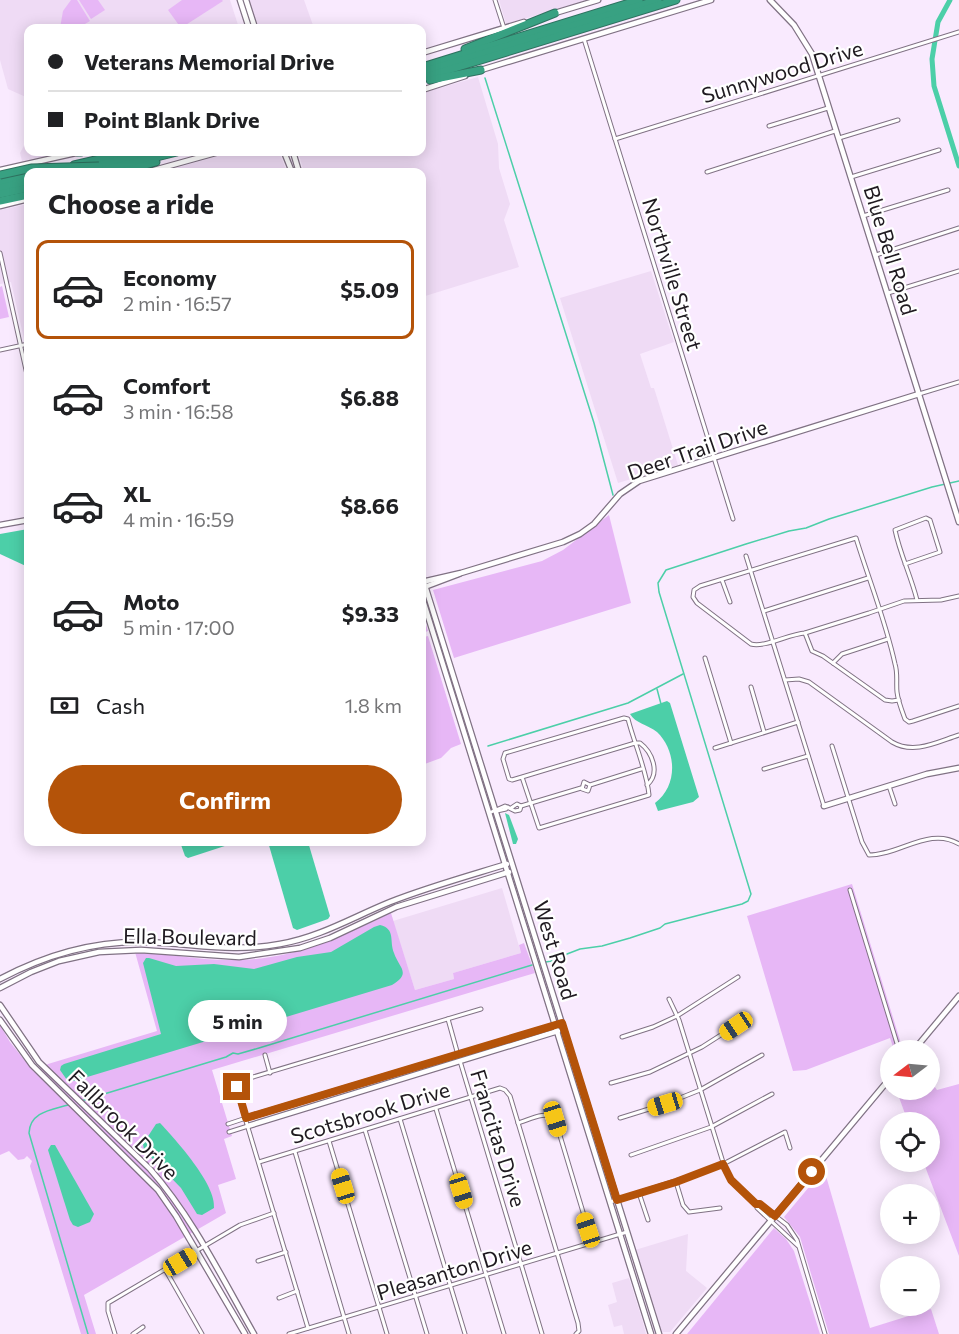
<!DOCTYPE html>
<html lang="en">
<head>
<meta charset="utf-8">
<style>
	:root { --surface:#fff; --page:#f2f2f2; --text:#202124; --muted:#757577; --line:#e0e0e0; --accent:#b45309 }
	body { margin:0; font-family:Commissioner,sans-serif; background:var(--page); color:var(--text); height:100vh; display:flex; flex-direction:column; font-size:22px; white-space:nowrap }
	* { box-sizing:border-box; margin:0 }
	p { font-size:20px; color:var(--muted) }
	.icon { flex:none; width:33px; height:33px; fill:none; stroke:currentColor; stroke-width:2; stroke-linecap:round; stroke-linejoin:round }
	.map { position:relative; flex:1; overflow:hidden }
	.details { position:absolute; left:24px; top:168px; width:402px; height:678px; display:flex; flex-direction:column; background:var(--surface); border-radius:12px; box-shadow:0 3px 15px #0003 }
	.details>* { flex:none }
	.guide { position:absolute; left:24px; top:24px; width:402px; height:132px; border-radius:12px; box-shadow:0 3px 15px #0003; display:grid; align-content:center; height:132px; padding:0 24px; background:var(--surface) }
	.needle { width:39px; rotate:254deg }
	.buttons { position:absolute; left:880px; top:1040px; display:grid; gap:12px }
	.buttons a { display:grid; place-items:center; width:60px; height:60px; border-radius:50%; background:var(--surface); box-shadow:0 3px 15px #0003; font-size:30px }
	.end { position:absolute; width:27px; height:27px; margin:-14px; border:8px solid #b45309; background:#fff; box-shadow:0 0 0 3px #fff }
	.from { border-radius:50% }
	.bubble { position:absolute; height:42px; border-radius:21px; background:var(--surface); box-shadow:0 3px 15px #0003; font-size:20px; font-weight:700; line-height:42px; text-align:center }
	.car { position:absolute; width:18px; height:36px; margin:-18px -9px; border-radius:8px; box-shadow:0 0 4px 2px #0007; background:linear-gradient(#f5c518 24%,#345 0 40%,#f5c518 0 76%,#345 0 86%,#f5c518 0) }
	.guide b { display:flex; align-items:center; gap:21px; height:57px; font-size:22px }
	.guide b+b { border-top:2px solid var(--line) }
	.guide i { width:15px; height:15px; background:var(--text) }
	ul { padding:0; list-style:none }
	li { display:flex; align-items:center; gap:18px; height:99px; margin:0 12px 9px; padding:0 12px; border:3px solid transparent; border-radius:12px }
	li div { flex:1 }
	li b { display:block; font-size:22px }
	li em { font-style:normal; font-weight:700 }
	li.current { border-color:var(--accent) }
	li>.icon { width:54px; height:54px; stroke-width:1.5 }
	h2 { padding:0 24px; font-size:27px; line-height:72px }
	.pay { display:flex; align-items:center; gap:15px; height:66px; padding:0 24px; font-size:22px }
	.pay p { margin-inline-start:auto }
	.cta { display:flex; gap:12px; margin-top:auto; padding:12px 24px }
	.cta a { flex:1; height:69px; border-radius:36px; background:var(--accent); color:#fff; font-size:24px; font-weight:700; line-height:69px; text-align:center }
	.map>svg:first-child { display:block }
	.built { fill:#efdbf5 }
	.green { fill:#e7b7f6 }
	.water { fill:#4ccfa8 }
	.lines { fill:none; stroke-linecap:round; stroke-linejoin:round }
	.stream { stroke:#4ccfa8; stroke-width:1.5 }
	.river { stroke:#4ccfa8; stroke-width:5 }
	.street-casing { stroke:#807284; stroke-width:5 }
	.secondary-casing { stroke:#807284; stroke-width:7 }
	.highway-casing { stroke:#2f7260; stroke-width:9 }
	.street { stroke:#fff; stroke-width:3 }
	.secondary { stroke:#fff; stroke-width:4.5 }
	.highway { stroke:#38a182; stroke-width:7 }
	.highway-bridge-casing { stroke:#2f7260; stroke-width:9; stroke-linecap:butt }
	.highway-bridge { stroke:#38a182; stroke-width:7 }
	.route { stroke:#b45309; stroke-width:8 }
	.labels { text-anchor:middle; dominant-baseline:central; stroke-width:4.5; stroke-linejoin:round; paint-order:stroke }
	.street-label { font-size:21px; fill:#1f1a20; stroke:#fff }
</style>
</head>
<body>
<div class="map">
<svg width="959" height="1334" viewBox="0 0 959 1334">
	<rect width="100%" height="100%" fill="#f9eafe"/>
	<g class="built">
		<path d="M0 0H230L239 28H28V98L8 89 0 60Z"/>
		<path d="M249 0H304L314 28H257Z"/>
		<path d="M499 0H589L506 24Z"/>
		<path d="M478 77 498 144 499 168 510 204 504 220 519 267 422 297V172H304L298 152H422V93Z"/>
		<path d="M28 138V152H64L22 161 20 153Z"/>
		<path d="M232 152H279L287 172H162Z"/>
		<path d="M28 204V338L24 339 11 282 0 284V210Z"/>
		<path d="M651 271 674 342 640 354 651 388H654L678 465 618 483 560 298Z"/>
		<path d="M502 888 521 953 453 973 454 979 415 990 393 921Z"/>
		<path d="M688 1234 686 1271 707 1288 670 1332H660L635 1250Z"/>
		<path d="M629 1278 642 1319 646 1334H624L622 1325 614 1327 608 1305 617 1302 612 1283Z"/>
	</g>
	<g class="green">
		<path d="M71 0H77L90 21 78 28H60L63 11Z"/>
		<path d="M79 0H98L105 10 91 19Z"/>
		<path d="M182 0H222L223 1 181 28 168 10Z"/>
		<path d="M2 286 9 317 0 319V287Z"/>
		<path d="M609 515 631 603 454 658 433 590 542 561 563 550Z"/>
		<path d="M422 612 428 631 423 633 424 637 428 636 461 744 451 748 441 758 422 765Z"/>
		<path d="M852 884 903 1050H894L890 1038 806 1070 793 1071 747 916Z"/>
		<path d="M391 913 415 990 454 979 453 973 521 953 519 945 524 943 535 973 212 1070 232 1136 224 1139 236 1179 218 1185 226 1213 84 1295 96 1334H81L30 1166 32 1161 27 1156 24 1159 18 1160 9 1151 0 1155V1025L10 1042 34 1072 48 1064 157 1031 135 952C166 953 197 960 228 960 287 962 339 938 391 913Z"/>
		<path d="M930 1080 937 1090 959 1084V1256L923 1161H930V1122H908L896 1089H930Z"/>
		<path d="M824 1169 870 1328 931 1309 939 1334H829L800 1237 784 1217Z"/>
		<path d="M774 1228 786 1239 794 1251 820 1334H687Z"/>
	</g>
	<g class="water">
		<path d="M28 529V567L0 554V534Z"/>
		<path d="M667 701 670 703 699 797 693 802 658 811 655 803C678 786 677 751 657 732 648 725 635 723 630 714Z"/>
		<path d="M505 813 509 815 518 839 516 844H513Z"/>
		<path d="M180 842H237L188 858 185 856Z"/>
		<path d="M268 842H308L330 916 328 919 297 930 293 928Z"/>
		<path d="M380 925C396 929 389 941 394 953 399 968 412 973 392 985L74 1081 67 1080 60 1070 61 1066 64 1064 161 1034 143 963 146 958H149L176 966 214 964 254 969 297 957 331 952 374 927Z"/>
		<path d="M160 1123C175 1139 217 1185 214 1208L202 1215 197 1214 181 1188 144 1150 143 1144 156 1124Z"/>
		<path d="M51 1145H55L94 1214 90 1222 78 1227 73 1225 70 1220 48 1150Z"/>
	</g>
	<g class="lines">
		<g class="stream">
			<path d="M485 78 594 423 613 495"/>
			<path d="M657 689 661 704"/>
			<path d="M488 746 628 703 683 674"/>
			<path d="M546 962 562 959 567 954 580 949 602 946 630 938 660 928 665 924 742 904 748 901 751 894 659 592 658 583 666 570 746 544 789 531 806 528 829 519 932 487 959 481"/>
			<path d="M81 1101 226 1057 233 1053 238 1054 259 1048 532 965"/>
			<path d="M68 1105C51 1110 30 1112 29 1133L88 1334"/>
		</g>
		<path class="river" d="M950 0 938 22 932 59 934 86 959 166"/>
		<defs>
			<g id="street">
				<path d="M495 0 504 28"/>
				<path d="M584 39 733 519"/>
				<path d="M769 126 828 108"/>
				<path d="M839 138 898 120"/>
				<path d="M615 139 959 32"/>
				<path d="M707 172 835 131"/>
				<path d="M851 177 939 150"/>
				<path d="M863 216 948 190"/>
				<path d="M0 253 28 379V410"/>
				<path d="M876 255 959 228"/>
				<path d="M888 293 959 271"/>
				<path d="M0 350 28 344"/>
				<path d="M919 394 959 382"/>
				<path d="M746 556 824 806"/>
				<path d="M905 564 940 552 930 520 926 518 895 530C900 554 911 576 917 600"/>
				<path d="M722 580 730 602"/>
				<path d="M959 596 941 600 904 601 869 613 805 633C789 634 764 648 751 644L697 603 693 597 694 590 700 586 856 538C869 580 886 622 895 664 898 673 896 683 897 692 898 701 902 711 905 719L909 722 913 721 959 706"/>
				<path d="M764 611 868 578"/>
				<path d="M805 633 812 651 823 656 885 700 892 701 899 700"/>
				<path d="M705 658 731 743"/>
				<path d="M833 663 842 654 888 639"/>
				<path d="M785 680 799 679 809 682 892 742C914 755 937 742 959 735"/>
				<path d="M751 687 764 732"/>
				<path d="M832 746 862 842 869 855C900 855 930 826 959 844"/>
				<path d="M715 748 798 722"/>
				<path d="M764 769 808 756"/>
				<path d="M522 777 539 828 649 795C647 771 634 743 628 719L624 718 505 753 503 759 509 779 512 780 635 743H640C652 752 661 773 647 785"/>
				<path d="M590 785 588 791 582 789 584 782 590 785 641 769"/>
				<path d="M889 786 895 804"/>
				<path d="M511 808 517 804 521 806 581 788"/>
				<path d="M497 811 506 809 508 807"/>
				<path d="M489 813 505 806 515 811 520 810 521 806"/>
				<path d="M850 890 899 1050"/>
				<path d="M669 999 679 1020 726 1172 734 1183 756 1204 757 1208 798 1246"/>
				<path d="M448 1019 458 1055"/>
				<path d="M622 1037 653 1027 677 1016 738 977"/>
				<path d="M265 1055 270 1073"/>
				<path d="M460 1061 542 1334"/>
				<path d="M611 1083 650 1072 702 1047 749 1017"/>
				<path d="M436 1109 504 1334"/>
				<path d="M620 1118 665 1104 700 1090 762 1055"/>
				<path d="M400 1119 465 1334"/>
				<path d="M518 1123C529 1120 546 1110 555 1119L592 1242"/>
				<path d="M228 1124 246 1118"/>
				<path d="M365 1130 427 1334"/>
				<path d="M229 1132 248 1126"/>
				<path d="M329 1141 387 1334"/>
				<path d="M295 1152 349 1334"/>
				<path d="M631 1155 711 1127 772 1094"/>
				<path d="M259 1162 500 1088 505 1090 510 1096 578 1323 579 1331 576 1334"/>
				<path d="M676 1182 683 1205 689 1212 720 1208"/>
				<path d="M639 1193 648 1220"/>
				<path d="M610 1202 697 1174 727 1162 785 1132 790 1148"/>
				<path d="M756 1204H760L787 1225 797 1240 825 1334"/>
				<path d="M258 1261 286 1252"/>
				<path d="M166 1271 202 1334"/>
				<path d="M279 1298 297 1291"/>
				<path d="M308 1328 237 1091 238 1084 243 1080 481 1009"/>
				<path d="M115 1334 108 1311V1303L240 1225 274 1213"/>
				<path d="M133 1334 143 1327"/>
				<path d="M289 1334 627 1232"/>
			</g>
			<g id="secondary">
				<path d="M240 0 249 28"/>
				<path d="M246 0 255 28"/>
				<path d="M770 0 794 25 812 54 959 522"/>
				<path d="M555 13 598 0"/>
				<path d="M422 53 524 22"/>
				<path d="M481 70 711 0"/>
				<path d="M422 90 465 76"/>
				<path d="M284 152 292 172"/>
				<path d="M293 152 299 172"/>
				<path d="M0 170 80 152"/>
				<path d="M147 172 219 152"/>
				<path d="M0 206 28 199"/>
				<path d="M0 525 28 520"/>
				<path d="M422 576 659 1334"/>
				<path d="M422 582 461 573 563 542 580 534 594 524 620 494 639 481 919 394"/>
				<path d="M422 588 459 574"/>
				<path d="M422 597 651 1334"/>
				<path d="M824 806 927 774 959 768"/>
				<path d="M0 979C45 955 93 941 144 942 192 943 231 953 280 944 320 937 353 917 390 902 428 887 468 876 507 864"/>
				<path d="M0 988 31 972 59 961 99 952 141 950 239 957 300 948 330 938 396 907 509 872"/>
				<path d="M0 1005 39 1062 150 1169C193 1218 222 1278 254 1334"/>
				<path d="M0 1020 32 1065 158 1190 176 1216 245 1334"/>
				<path d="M914 1050 959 996"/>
				<path d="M246 1118 556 1025"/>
				<path d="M248 1126 558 1031"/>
				<path d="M676 1334 891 1077"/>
			</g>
			<g id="highway">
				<path d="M465 49 555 13"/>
				<path d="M422 67 639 0"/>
				<path d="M422 72 658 0"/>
				<path d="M422 78 676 0"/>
				<path d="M430 80 481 70"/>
				<path d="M78 152H81"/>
				<path d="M74 165 130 152"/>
				<path d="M40 172 55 169"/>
				<path d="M69 172 155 152"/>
				<path d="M96 172 177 152"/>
				<path d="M121 172 156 162"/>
				<path d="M0 182 28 175"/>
				<path d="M0 188 28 181"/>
				<path d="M0 194 28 188"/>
				<path d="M0 201 28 195"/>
			</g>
		</defs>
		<use href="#street" class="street-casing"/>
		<use href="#secondary" class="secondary-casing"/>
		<use href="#highway" class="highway-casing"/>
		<use href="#street" class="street"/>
		<use href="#secondary" class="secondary"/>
		<use href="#highway" class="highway"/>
		<defs>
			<path id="highway-bridge" d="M0 175 32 168 99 166"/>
		</defs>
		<use href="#highway-bridge" class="highway-bridge-casing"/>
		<use href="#highway-bridge" class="highway-bridge"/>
	</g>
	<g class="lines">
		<path class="route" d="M237 1087 246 1118 562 1023 617 1200 676 1182 723 1164 731 1180 756 1204H760L775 1216 812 1172"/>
	</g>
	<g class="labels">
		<g class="street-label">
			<text transform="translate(782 71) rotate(-17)">Sunnywood Drive</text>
			<text transform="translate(891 250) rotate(73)">Blue Bell Road</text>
			<text transform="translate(673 274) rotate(73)">Northville Street</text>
			<text transform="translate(697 449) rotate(-19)">Deer Trail Drive</text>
			<text transform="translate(190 936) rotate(1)">Ella Boulevard</text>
			<text transform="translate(556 950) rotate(73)">West Road</text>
			<text transform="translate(370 1112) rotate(-17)">Scotsbrook Drive</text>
			<text transform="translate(124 1124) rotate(45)">Fallbrook Drive</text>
			<text transform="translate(499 1138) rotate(73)">Francitas Drive</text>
			<text transform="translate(454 1269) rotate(-17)">Pleasanton Drive</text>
		</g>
	</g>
</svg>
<div class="buttons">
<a><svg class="needle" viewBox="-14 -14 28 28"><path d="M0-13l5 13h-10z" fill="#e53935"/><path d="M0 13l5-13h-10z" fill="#757577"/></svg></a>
<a><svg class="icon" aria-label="locate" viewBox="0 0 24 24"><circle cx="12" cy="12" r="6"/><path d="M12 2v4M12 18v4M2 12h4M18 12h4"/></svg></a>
<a>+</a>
<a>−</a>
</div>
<i class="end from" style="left:812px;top:1172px"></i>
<i class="end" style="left:237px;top:1087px"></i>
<div class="bubble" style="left:188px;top:1000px;width:99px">5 min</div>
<i class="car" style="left:736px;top:1026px;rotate:236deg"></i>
<i class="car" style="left:665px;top:1104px;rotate:253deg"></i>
<i class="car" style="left:555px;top:1119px;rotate:163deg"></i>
<i class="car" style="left:343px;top:1186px;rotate:343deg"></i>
<i class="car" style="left:461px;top:1191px;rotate:163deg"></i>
<i class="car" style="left:588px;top:1230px;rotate:342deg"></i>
<i class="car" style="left:180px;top:1262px;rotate:59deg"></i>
<div class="guide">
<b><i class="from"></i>Veterans Memorial Drive</b>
<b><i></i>Point Blank Drive</b>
</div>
<section class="details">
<h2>Choose a ride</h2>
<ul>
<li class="current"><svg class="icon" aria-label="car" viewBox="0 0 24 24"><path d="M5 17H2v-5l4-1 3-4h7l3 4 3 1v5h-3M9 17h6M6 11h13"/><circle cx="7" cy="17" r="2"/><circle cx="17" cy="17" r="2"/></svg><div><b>Economy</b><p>2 min · 16:57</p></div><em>$5.09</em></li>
<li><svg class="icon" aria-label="car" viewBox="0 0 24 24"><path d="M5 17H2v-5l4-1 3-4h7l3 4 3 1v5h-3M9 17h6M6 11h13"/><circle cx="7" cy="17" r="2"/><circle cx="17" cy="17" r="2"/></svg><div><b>Comfort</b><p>3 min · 16:58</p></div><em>$6.88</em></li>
<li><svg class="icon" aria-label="car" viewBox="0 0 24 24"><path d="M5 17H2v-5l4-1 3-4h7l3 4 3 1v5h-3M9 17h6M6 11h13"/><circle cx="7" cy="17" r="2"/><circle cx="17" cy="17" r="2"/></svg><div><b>XL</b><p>4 min · 16:59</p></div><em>$8.66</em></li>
<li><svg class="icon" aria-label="car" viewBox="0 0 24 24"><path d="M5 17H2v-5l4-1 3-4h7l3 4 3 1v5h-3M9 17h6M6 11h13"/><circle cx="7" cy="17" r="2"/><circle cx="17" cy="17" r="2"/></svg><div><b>Moto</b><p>5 min · 17:00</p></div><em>$9.33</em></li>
</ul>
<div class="pay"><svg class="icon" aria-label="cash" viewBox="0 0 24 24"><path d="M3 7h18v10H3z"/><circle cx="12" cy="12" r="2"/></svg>Cash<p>1.8 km</p></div>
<div class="cta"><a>Confirm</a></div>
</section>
</div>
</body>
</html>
